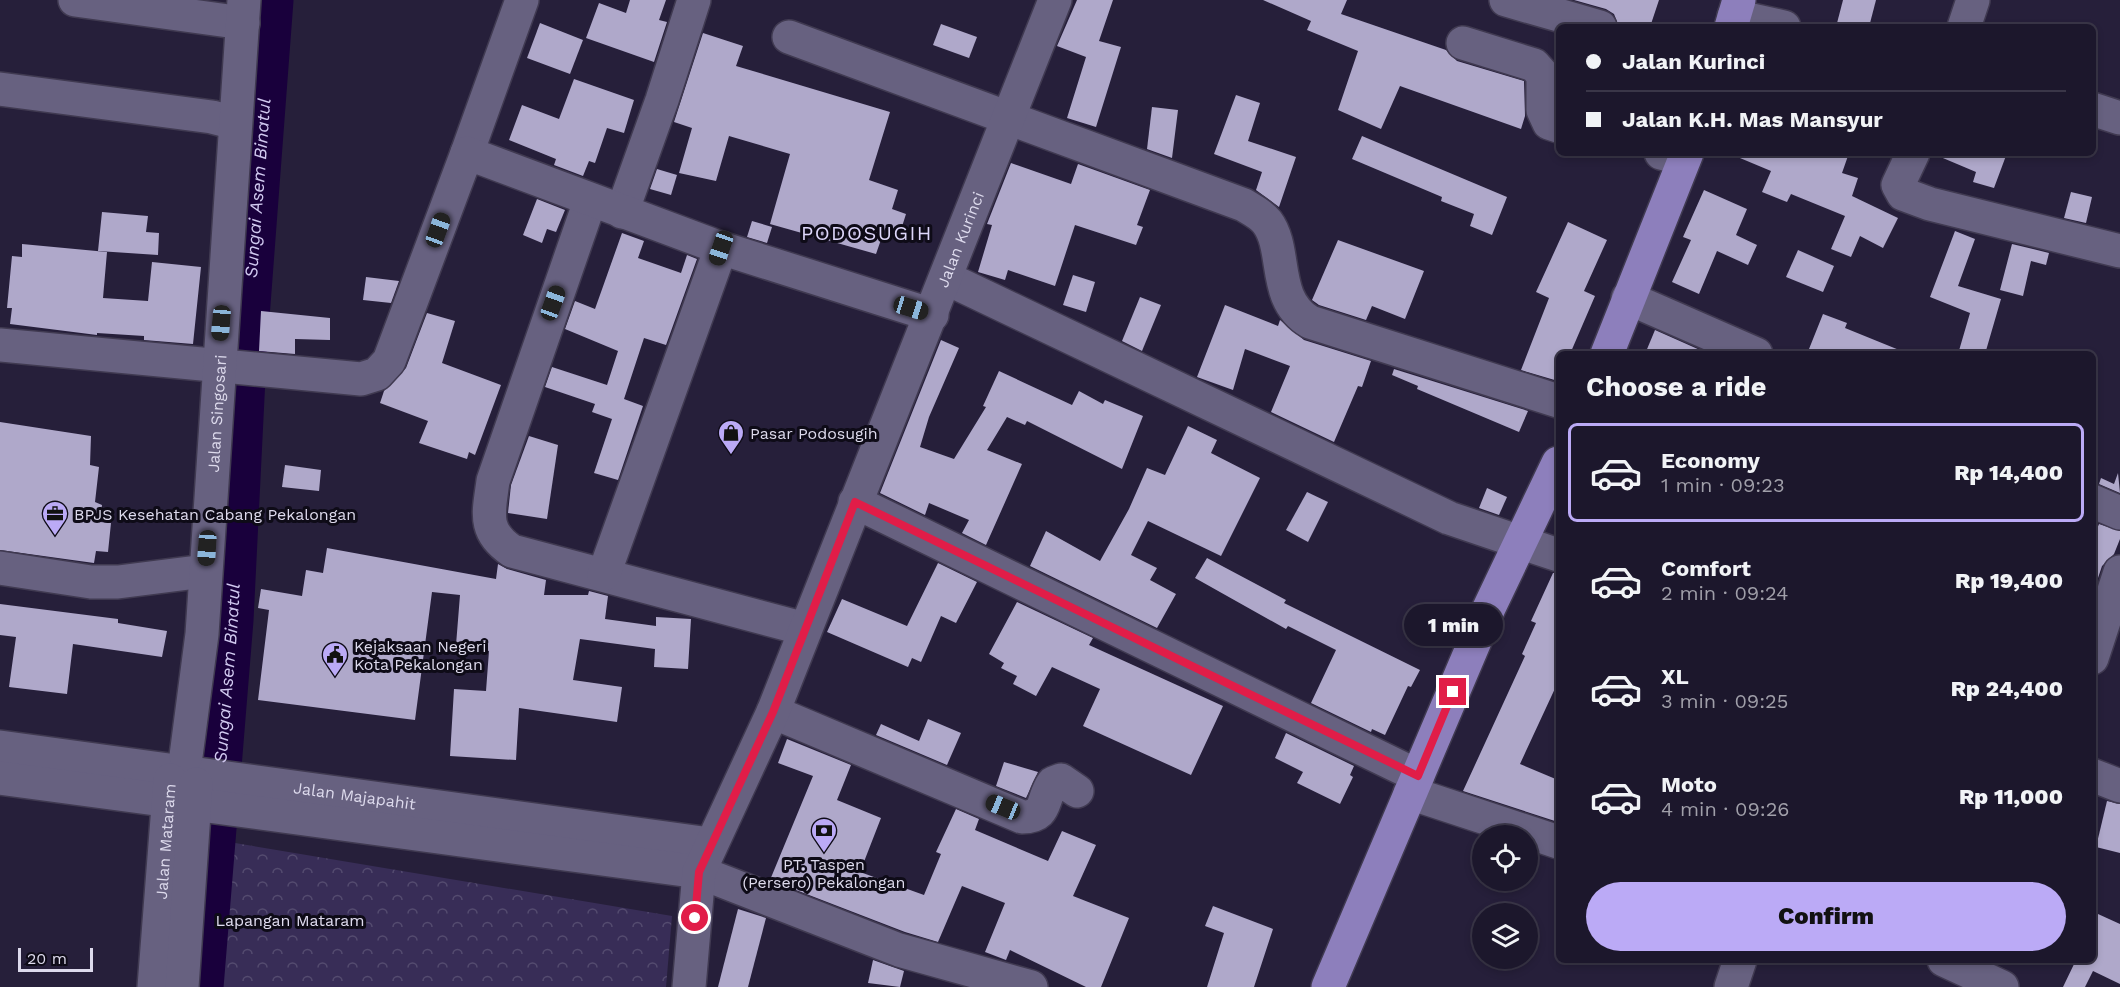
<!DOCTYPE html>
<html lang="en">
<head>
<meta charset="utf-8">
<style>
	:root { --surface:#1c172c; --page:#252034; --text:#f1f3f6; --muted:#a09fa9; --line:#3a3648; --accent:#bbaaf6 }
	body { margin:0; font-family:"Work Sans",sans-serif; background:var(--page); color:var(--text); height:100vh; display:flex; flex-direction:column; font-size:22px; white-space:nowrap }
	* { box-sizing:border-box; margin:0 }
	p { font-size:20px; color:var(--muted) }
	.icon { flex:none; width:33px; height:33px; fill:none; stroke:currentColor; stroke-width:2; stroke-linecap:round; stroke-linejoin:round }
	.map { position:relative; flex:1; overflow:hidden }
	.sheet { position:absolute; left:1556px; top:351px; width:540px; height:612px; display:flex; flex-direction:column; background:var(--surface); border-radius:9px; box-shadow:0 3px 9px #0003,0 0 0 2px var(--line) }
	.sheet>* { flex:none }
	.banner { position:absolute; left:1556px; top:24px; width:540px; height:132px; border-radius:9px; box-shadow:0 3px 9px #0003,0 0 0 2px var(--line); display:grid; align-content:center; height:132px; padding:0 30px; background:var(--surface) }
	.controls { position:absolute; left:1472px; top:825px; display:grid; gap:12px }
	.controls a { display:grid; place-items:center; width:66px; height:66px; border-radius:50%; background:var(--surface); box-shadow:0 3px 9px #0003,0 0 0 2px var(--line); font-size:30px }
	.scale { position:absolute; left:18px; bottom:15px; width:75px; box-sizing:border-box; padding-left:6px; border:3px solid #dddaec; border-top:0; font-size:16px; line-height:21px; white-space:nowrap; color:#dddaec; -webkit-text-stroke:4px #0e0b17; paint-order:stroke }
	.end { position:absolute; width:27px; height:27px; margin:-14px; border:8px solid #e11d48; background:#fff; box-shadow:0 0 0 3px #fff }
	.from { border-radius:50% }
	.bubble { position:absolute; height:42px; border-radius:21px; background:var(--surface); box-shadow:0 3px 9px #0003,0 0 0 2px var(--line); font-size:20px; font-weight:800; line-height:42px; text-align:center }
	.car { position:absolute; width:18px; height:36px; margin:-18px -9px; border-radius:8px; box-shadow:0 0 4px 2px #0007; background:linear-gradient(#222 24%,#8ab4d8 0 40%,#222 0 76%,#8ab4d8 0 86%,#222 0) }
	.banner b { display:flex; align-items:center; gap:21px; height:57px; font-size:22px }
	.banner b+b { border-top:2px solid var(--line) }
	.banner i { width:15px; height:15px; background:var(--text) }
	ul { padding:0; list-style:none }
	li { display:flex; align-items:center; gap:18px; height:99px; margin:0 12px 9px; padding:0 18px; border:3px solid transparent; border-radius:9px }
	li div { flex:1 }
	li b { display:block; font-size:22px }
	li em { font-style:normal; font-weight:800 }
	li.active { border-color:var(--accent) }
	li>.icon { width:54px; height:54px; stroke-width:1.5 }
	h2 { padding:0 30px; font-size:27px; line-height:72px }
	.button { display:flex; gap:12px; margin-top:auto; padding:12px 30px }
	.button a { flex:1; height:69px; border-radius:36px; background:var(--accent); color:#111; font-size:24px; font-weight:800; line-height:69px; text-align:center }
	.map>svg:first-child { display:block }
	.park { fill:url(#park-crowns) }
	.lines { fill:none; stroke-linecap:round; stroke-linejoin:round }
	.river { stroke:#19003c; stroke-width:45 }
	.building { fill:#afa8ca }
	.minor-casing { stroke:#403a51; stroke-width:36 }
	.highway-casing { stroke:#403a51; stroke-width:36 }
	.minor { stroke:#676180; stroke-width:33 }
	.highway { stroke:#8d7fbc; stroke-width:33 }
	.route { stroke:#e11d48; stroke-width:8 }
	.labels { text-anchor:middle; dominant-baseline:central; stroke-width:6; stroke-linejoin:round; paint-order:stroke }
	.street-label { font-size:16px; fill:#dddaec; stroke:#0e0b17 }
	.poi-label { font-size:16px; fill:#dddaec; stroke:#0e0b17; text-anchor:start }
	.park-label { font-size:16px; fill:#e0dcf0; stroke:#0e0b17 }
	.water-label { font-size:18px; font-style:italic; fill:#d1c9f0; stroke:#0e0b17 }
	.quarter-label { font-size:20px; letter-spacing:1.5px; fill:#ded7fb; stroke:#0e0b17 }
</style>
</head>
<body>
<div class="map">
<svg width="2120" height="987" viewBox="0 0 2120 987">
	<defs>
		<pattern id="park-crowns" width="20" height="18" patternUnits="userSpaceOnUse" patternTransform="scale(1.5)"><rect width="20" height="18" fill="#382d57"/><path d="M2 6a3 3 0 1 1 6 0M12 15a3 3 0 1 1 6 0" fill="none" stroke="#544b6f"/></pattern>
	</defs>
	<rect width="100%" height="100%" fill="#261f3a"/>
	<path class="park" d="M229 842 672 916 666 987H217Z"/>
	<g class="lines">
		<path class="river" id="s1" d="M201 987 231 620 244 357 271 0"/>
	</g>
	<g class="building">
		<path d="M630 0H666L659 20 667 22 654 62 586 38 599 3 626 13Z"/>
		<path d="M1077 0H1113L1099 41 1121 47 1096 127 1067 118 1086 57 1057 46Z"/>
		<path d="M1263 0H1347L1341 14 1446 50 1457 61 1524 81 1525 116 1521 129 1400 86 1381 129 1338 110 1358 51 1307 30 1311 21Z"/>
		<path d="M1574 0H1659L1650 27 1618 24 1614 14 1606 9Z"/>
		<path d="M1843 0H1876L1869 27H1836Z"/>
		<path d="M540 23 583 40 570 74 527 58Z"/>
		<path d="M941 24 977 37 969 58 933 45Z"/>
		<path d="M703 33 743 46 736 66 890 112 869 180 898 190 892 209 906 214 900 233 885 228 876 254 770 224 790 154 729 136 716 181 679 173 692 128 674 122Z"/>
		<path d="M574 79 634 100 624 133 607 128 595 163 589 161 583 176 554 165 556 159 509 140 522 105 559 119Z"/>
		<path d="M1236 95 1260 103 1248 141 1296 157 1279 207 1256 190 1262 172 1214 154Z"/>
		<path d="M1152 107 1178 110 1172 158 1147 149Z"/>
		<path d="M1362 136 1507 197 1492 235 1470 226 1474 214 1441 201 1442 197 1352 159Z"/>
		<path d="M1728 153H1849L1842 173 1858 178 1852 196 1898 218 1883 248 1860 236 1851 257 1831 249 1845 216 1791 194 1787 202 1762 192 1771 171Z"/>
		<path d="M1931 153H2007L1994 188 1973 182 1976 172Z"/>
		<path d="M1011 163 1071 184 1078 164 1150 190 1137 225 1143 227 1136 245 1075 225 1055 286 1008 270 1005 280 978 272 992 225 987 224Z"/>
		<path d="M657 169 677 175 671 195 650 189Z"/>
		<path d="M1704 190 1747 209 1736 235 1757 245 1748 265 1717 251 1699 294 1672 282 1691 240 1683 237Z"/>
		<path d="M2071 192 2092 197 2086 223 2064 218Z"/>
		<path d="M537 199 565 210 556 232 547 229 542 243 523 235Z"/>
		<path d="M102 212 148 216 146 232 159 233 158 255 98 251Z"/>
		<path d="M752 221 772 227 767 243 747 237Z"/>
		<path d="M1568 222 1607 240 1584 291 1595 296 1570 354H1558V381L1521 370 1549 298 1536 292Z"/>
		<path d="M1955 231 1975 239 1958 286 2001 299 1985 354H1958L1970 313 1930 297Z"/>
		<path d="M622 233 644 241 638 258 681 273 687 255 697 259 666 345 644 338 624 399 643 406 618 480 594 473 612 419 592 412 595 404 545 387 552 367 607 385 618 351 565 329 575 301 595 309Z"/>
		<path d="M1338 240 1424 271 1405 319 1372 306 1366 320 1319 305 1312 300Z"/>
		<path d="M22 244 107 252 103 298 148 301 152 262 201 267 193 344 144 340V336L97 333V335L10 324 12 308H7L12 256 22 257Z"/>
		<path d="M2012 244 2049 253 2046 265 2031 261 2023 296 2000 290Z"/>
		<path d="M1798 250 1834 266 1823 292 1786 277Z"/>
		<path d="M1073 275 1095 282 1086 312 1063 305Z"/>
		<path d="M366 277 399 281 391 303 363 300Z"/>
		<path d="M1140 297 1161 305 1142 351 1122 341Z"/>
		<path d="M1225 305 1278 326 1280 320 1304 340 1371 361 1362 387 1358 386 1334 442 1271 412 1290 366 1245 349 1233 390 1197 377Z"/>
		<path d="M261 311 330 318V340L295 339V354L259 351Z"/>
		<path d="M427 313 455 321 442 363 501 385 475 455 469 452 467 459 419 443 428 421 380 403 384 391 406 368Z"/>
		<path d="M1823 314 1847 323 1845 328 1909 354H1807Z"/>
		<path d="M1655 330 1709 354H1645Z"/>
		<path d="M941 340 959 348 929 417 920 447 954 459 986 407 983 406 999 371 1072 405 1079 391 1103 404 1105 400 1143 416 1122 469 1027 421 1025 425 1007 417 987 450 1022 464 986 545 962 533 969 520 929 503 925 515 880 493Z"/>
		<path d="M1394 369 1528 411 1519 432 1417 389 1418 386 1392 375Z"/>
		<path d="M0 422 91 436 90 465 99 467 95 502 102 505 100 522 111 523 108 552 96 551 94 563 0 550Z"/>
		<path d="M1188 426 1217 440 1211 453 1260 478 1221 556 1148 521 1131 555 1157 568 1150 580 1176 594 1157 628 1030 566 1046 531 1100 561 1129 509 1147 468 1165 475Z"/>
		<path d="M529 436 558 445 547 519 508 513 511 485Z"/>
		<path d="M285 465 321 470 319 491 282 487Z"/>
		<path d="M2118 473 2120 493 2099 484 2101 478 2114 484Z"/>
		<path d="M1487 488 1507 497 1499 515 1479 508Z"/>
		<path d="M1307 492 1328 502 1308 542 1286 530Z"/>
		<path d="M2099 524 2120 531V539L2114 554 2102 566 2092 596V541Z"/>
		<path d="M327 548 496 579 498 564 507 569 546 580 544 595H588L589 591 608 596 605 619 656 626V617L691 619 688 669 654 667 655 649 580 639 573 680 622 687 617 722 519 708 516 760 450 756 454 689 486 691 489 651 456 645 460 595 432 592 415 720 258 700 269 610 258 608 261 589 302 596 306 570 323 573Z"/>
		<path d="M1207 558 1286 600 1284 603 1420 670 1411 687 1408 686 1385 735 1372 729 1371 732 1311 703 1336 650 1288 626 1286 629 1195 578Z"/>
		<path d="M938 563 977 582 956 623 941 616 921 662 912 658 908 667 827 632 842 599 907 626Z"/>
		<path d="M1553 573H1558V682L1520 764 1558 780V822L1463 791 1525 656 1522 654 1536 623 1531 621Z"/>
		<path d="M1017 602 1093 638 1089 645 1223 706 1191 775 1083 726 1100 689 1052 667 1036 696 1013 684 1017 676 1001 668 1004 663 989 654Z"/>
		<path d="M0 604 118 619V623L167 631 162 657 73 644 67 694 9 687 16 637 0 635Z"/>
		<path d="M928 719 961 733 947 765 876 735 881 724 919 741Z"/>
		<path d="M1286 733 1354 766 1350 775 1353 777 1340 804 1297 783 1303 772 1275 758Z"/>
		<path d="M787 739 851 765 837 800 881 818 860 872 924 895 941 854 936 852 956 809 979 819 975 830 1048 861 1062 831 1096 845 1073 896 1129 918 1101 987H1086L1010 950 1006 960 985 952 1005 903 962 886 938 942 905 932 770 880 813 776 778 763Z"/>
		<path d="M1004 762 1038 772 1026 798 996 786Z"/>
		<path d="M2107 801 2120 804V853L2096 847Z"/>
		<path d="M1213 906 1273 929 1254 987H1207L1224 933 1205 926Z"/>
		<path d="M738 909 766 918 748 987H718Z"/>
		<path d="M2098 914 2120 924V984L2093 971 2085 987H2063L2076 960H2092V926Z"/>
		<path d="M873 960 904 971 900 987 868 983Z"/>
	</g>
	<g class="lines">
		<defs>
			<g id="minor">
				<path d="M75 0 243 23"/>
				<path d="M1506 0 1600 27"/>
				<path d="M1734 16 1784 27"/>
				<path d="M1964 27 1973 0"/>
				<path d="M789 37 1244 205C1252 210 1261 214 1267 222 1288 250 1271 299 1310 322L1558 401"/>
				<path d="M1463 43 1534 65 1543 75V110L1549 123 1558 126"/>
				<path d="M0 89 212 117 235 123"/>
				<path d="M2092 109 2120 118"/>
				<path d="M467 153 522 0"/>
				<path d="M1661 153 1684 159"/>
				<path d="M1913 153 1898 185 1903 194 1930 204 2120 251"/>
				<path d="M590 201 493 481C489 512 482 531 512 551L805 629"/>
				<path d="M622 212 662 100 694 0"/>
				<path d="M946 278 1449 518 1558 555"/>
				<path d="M1628 298 1756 354"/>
				<path d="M0 345 361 379 377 374 389 361 467 153 721 248 932 315"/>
				<path d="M2092 501 2120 513"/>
				<path d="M855 502 1418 776"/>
				<path d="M0 568 91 582H118L205 571"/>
				<path d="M604 574 721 248"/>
				<path d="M2092 658 2120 572"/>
				<path d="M773 712 1022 817C1048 817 1041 800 1053 783L1061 780 1077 791"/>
				<path id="s2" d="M0 747 710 844"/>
				<path id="s3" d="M186 756 202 634 244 0"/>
				<path d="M2092 775 2120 786"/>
				<path d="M0 778 699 872 899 950 1031 987"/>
				<path d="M1410 793 1558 842"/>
				<path d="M1944 960 2002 987"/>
				<path id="s4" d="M154 987 170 780"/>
				<path d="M182 987 196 784"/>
				<path id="s5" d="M689 987 699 872 773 712 1055 0"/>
				<path d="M1731 987 1740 960"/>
			</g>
			<g id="highway">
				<path d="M1731 27 1739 0"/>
				<path d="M1607 354 1687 153"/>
				<path d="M1328 987 1489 608 1558 463"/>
			</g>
		</defs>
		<use href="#minor" class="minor-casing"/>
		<use href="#highway" class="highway-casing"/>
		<use href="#minor" class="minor"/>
		<use href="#highway" class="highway"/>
	</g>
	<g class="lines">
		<path class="route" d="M695 918 699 872 773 712 855 502 1418 776 1453 692"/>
	</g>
	<defs>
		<symbol id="shop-pin" viewBox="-11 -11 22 30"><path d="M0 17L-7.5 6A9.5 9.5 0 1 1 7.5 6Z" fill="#bbaaf6" stroke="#0e0b17"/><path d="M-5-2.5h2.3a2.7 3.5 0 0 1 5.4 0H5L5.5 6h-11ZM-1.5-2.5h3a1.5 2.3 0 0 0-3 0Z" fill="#111"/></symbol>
		<symbol id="office-pin" viewBox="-11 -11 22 30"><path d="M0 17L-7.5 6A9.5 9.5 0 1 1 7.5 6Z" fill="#bbaaf6" stroke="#0e0b17"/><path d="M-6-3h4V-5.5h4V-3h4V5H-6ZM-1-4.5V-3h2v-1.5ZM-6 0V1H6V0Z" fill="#111"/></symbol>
		<symbol id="civic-pin" viewBox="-11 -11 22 30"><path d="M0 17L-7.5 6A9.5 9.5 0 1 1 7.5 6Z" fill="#bbaaf6" stroke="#0e0b17"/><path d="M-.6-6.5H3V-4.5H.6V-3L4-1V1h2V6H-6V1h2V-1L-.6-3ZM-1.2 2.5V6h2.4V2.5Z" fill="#111"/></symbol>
		<symbol id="bank-pin" viewBox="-11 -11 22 30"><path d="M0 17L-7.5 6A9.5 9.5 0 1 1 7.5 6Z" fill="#bbaaf6" stroke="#0e0b17"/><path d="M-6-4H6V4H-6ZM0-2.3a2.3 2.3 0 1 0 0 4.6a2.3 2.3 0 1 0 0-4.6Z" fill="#111"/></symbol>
	</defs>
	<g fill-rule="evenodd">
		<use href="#shop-pin" x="716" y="418" width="30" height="40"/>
		<use href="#office-pin" x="40" y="499" width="30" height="40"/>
		<use href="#civic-pin" x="320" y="640" width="30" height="40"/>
		<use href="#bank-pin" x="809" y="816" width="30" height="40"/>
	</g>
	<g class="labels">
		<g class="street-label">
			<text stroke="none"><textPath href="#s5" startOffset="800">Jalan Kurinci</textPath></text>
			<text stroke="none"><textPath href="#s3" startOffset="344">Jalan Singosari</textPath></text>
			<text stroke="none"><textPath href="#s2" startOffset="358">Jalan Majapahit</textPath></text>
			<text stroke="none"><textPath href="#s4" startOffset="146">Jalan Mataram</textPath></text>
		</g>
		<g class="poi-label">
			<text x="750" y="433">Pasar Podosugih</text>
			<text x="74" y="514">BPJS Kesehatan Cabang Pekalongan</text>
			<text x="354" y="646">Kejaksaan Negeri<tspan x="354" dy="18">Kota Pekalongan</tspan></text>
			<text x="824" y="864" text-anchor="middle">PT. Taspen<tspan x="824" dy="18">(Persero) Pekalongan</tspan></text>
		</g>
		<g class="park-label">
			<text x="290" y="920">Lapangan Mataram</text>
		</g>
		<g class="water-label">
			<text stroke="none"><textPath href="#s1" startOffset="801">Sungai Asem Binatul</textPath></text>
			<text stroke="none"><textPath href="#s1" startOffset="315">Sungai Asem Binatul</textPath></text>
		</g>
		<g class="quarter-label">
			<text x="867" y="233">PODOSUGIH</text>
		</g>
	</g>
</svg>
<div class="controls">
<a><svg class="icon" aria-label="locate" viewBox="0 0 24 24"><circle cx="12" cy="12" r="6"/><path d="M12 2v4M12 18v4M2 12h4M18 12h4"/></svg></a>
<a><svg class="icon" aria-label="layers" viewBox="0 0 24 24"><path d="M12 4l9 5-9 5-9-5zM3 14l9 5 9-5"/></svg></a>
</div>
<div class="scale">20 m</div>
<i class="end from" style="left:695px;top:918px"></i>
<i class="end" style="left:1453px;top:692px"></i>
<div class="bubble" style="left:1404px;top:604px;width:99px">1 min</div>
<i class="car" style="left:438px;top:230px;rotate:20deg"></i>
<i class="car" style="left:721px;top:248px;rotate:199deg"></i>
<i class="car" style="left:553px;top:303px;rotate:20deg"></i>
<i class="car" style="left:911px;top:308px;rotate:107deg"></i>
<i class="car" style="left:221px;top:323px;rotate:185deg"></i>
<i class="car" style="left:207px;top:548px;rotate:184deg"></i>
<i class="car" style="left:1003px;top:807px;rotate:292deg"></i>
<div class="banner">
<b><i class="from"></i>Jalan Kurinci</b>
<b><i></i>Jalan K.H. Mas Mansyur</b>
</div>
<section class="sheet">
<h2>Choose a ride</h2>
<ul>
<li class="active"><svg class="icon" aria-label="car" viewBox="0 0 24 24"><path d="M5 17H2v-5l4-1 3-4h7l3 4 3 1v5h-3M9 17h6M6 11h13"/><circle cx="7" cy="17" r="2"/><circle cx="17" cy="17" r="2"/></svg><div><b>Economy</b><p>1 min · 09:23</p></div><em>Rp 14,400</em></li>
<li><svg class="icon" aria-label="car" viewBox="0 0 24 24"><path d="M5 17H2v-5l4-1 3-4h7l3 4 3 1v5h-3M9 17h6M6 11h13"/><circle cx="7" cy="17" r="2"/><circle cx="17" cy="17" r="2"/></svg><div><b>Comfort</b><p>2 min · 09:24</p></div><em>Rp 19,400</em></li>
<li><svg class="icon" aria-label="car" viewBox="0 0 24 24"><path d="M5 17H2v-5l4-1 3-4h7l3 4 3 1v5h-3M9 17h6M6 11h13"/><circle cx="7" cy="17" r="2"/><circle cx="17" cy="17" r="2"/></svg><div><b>XL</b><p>3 min · 09:25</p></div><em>Rp 24,400</em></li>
<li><svg class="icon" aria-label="car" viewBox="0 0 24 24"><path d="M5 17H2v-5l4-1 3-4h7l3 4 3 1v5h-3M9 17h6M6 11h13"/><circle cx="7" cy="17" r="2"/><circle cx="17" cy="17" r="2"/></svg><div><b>Moto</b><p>4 min · 09:26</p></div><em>Rp 11,000</em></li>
</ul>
<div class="button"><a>Confirm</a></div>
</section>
</div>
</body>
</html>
